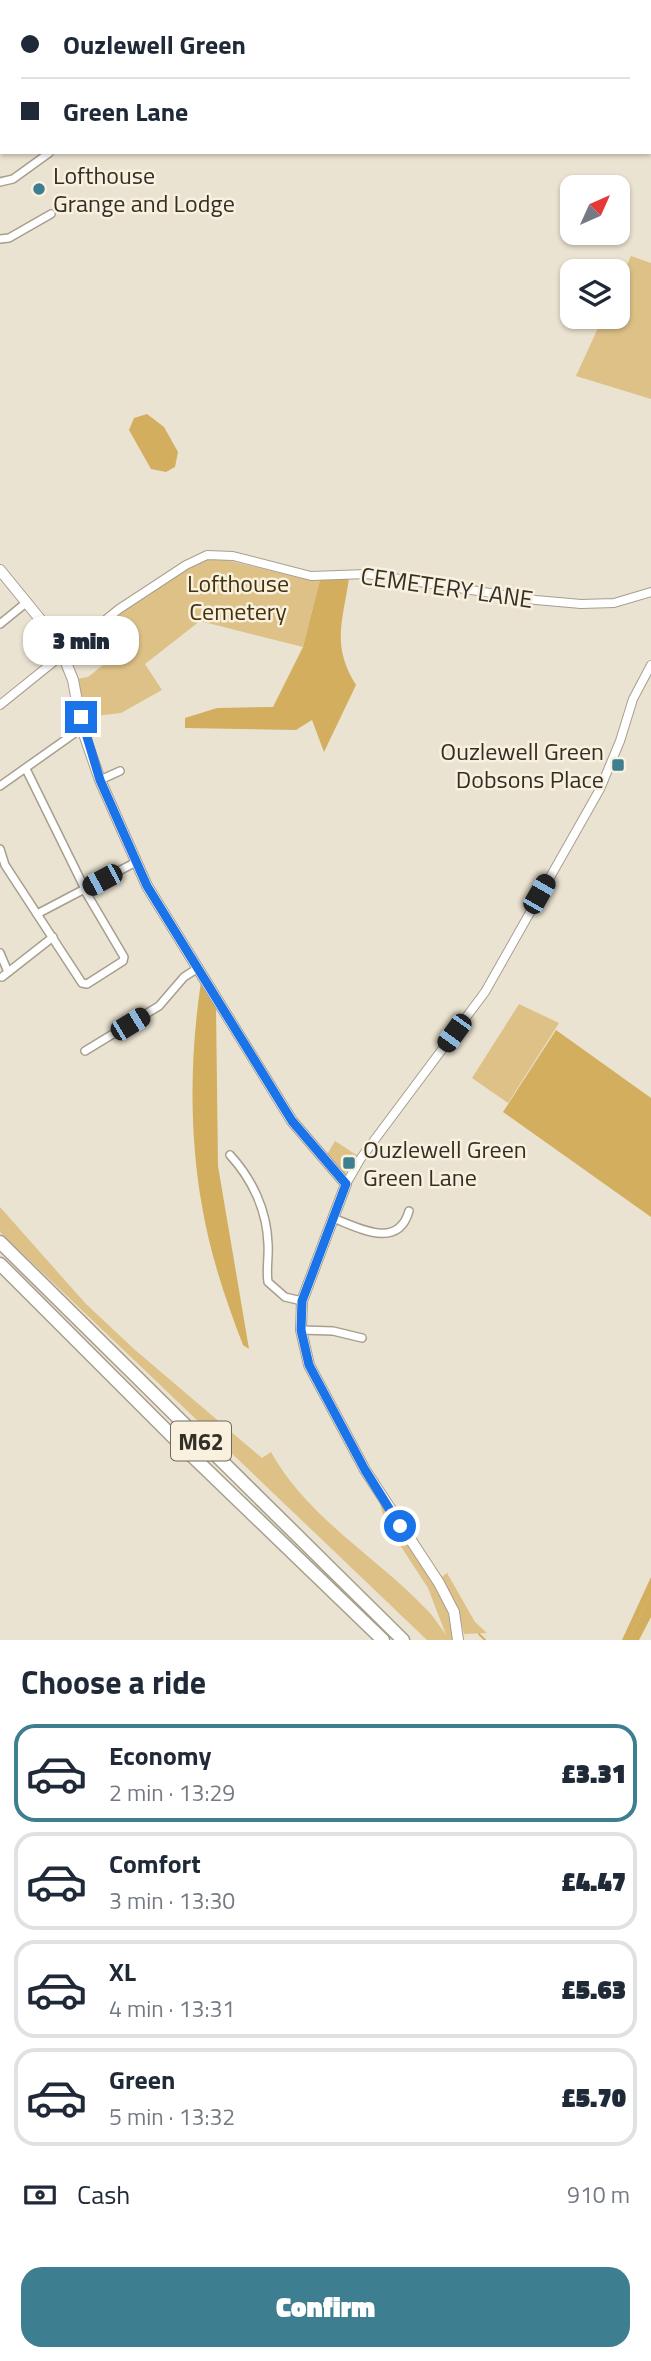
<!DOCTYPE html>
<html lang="en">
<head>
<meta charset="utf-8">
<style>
	:root { --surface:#fff; --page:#f2f2f3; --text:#1f2937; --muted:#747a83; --line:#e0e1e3; --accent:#3d7e90 }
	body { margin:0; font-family:"Titillium Web",sans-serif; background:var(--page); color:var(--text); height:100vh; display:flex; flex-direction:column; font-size:26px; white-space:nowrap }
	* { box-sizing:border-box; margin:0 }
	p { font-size:23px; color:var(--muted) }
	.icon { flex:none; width:38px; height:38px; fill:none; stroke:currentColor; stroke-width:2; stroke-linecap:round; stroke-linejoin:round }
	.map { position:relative; height:1640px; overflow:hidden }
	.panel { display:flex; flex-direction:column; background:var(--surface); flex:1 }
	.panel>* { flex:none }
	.banner { position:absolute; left:0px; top:0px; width:651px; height:154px; box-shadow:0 2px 5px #0004; display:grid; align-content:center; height:154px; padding:0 21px; background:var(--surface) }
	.needle { width:46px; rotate:45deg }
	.controls { position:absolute; left:560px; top:175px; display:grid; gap:14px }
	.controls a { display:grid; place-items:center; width:70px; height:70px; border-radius:14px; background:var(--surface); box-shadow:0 2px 5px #0004; font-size:35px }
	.end { position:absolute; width:32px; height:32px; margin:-16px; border:9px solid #1a73e8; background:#fff; box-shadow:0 0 0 4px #fff }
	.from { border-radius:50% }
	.bubble { position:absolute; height:49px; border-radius:21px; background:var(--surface); box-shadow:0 2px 5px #0004; font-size:23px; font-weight:800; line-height:49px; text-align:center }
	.car { position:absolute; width:21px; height:42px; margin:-21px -10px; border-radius:9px; box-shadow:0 0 5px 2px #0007; background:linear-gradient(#222 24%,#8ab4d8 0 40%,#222 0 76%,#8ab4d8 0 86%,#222 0) }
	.banner b { display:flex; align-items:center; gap:24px; height:66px; font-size:26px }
	.banner b+b { border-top:2px solid var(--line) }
	.banner i { width:18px; height:18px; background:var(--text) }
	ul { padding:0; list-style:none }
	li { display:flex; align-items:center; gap:21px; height:98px; margin:0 14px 10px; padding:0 7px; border:4px solid var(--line); border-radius:21px }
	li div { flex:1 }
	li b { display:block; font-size:26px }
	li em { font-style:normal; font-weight:800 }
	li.selected { border-color:var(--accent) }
	li>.icon { width:63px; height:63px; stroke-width:1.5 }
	h2 { padding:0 21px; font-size:32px; line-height:84px }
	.pay { display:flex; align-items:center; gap:18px; height:77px; padding:0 21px; font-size:26px }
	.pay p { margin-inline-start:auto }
	.cta { display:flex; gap:14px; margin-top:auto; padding:14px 21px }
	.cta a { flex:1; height:80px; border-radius:21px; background:var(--accent); color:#fff; font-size:28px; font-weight:800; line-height:80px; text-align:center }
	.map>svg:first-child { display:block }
	.green { fill:#ddc187 }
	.forest { fill:#d2ae5e }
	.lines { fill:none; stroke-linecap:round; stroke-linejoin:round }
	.stream { stroke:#d5b161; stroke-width:2 }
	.minor-casing { stroke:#a79f8e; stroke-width:10 }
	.tertiary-casing { stroke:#a79f8e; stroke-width:10 }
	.secondary-casing { stroke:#a79f8e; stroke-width:12 }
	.motorway-casing { stroke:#a79f8e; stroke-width:15 }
	.minor { stroke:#fff; stroke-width:7 }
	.tertiary { stroke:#fff; stroke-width:8 }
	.secondary { stroke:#fff; stroke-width:10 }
	.motorway { stroke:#fff; stroke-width:12 }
	.route { stroke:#1a73e8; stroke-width:9 }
	.poi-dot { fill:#3d7e90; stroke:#f9f0de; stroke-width:2.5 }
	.labels { text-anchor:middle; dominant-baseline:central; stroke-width:5; stroke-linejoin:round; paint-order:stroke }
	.shield { fill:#f9f0de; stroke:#6e695f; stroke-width:2 }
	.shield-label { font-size:23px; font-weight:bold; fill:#322f28 }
	.poi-label { font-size:24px; fill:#322f28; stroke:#f9f0de; text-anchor:start }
	.park-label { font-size:24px; fill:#42330f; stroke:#f9f0de }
	.street-label { font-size:24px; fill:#322f28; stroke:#f9f0de }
</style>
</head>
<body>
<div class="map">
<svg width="651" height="1640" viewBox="0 0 651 1640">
	<rect width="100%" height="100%" fill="#ebe3d1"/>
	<g class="green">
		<path d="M631 256 651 263V399L576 376 603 317H618V284Z"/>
		<path d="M218 558 304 579 320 580 303 647 200 621 145 664 162 690 121 713 87 717 77 679 88 677 137 638 122 617 118 615C144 598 186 560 218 558Z"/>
		<path d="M519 1004 559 1023 508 1103 472 1078Z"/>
		<path d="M335 1141 358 1156 344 1175 326 1156Z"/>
		<path d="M0 1207 86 1304 134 1349 262 1458 271 1452C308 1519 379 1558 430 1613 436 1620 441 1628 446 1635L428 1588 385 1522 379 1500C408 1543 448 1588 454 1640H427L0 1232Z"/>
		<path d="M447 1573 475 1622 487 1633 464 1634 457 1606 442 1577Z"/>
	</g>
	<g class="forest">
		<path d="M147 414 164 427 178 452 175 467 166 472 151 469 129 430 134 418Z"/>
		<path d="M349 578C343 621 331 645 356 685L324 752 312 720 296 730 185 728V718L217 708 273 707 303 647 320 580Z"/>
		<path d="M201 982 216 1007 218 1166 249 1349 243 1345C226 1301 210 1254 202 1206 189 1133 190 1055 201 982Z"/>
		<path d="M556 1030 651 1098V1217L503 1112Z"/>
		<path d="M651 1577V1617L639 1640H622Z"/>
	</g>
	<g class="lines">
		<g class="stream">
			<path d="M556 2 557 0"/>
			<path d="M479 1634 485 1640"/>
			<path d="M629 1640 651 1592"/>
		</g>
		<defs>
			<g id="minor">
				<path d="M0 182 13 179 49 153"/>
				<path d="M0 239 9 238 51 214"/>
				<path d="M0 624 27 602"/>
				<path d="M92 630 104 645"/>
				<path d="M26 769 85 889"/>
				<path d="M100 780 120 771"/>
				<path d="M0 786 82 728"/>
				<path d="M0 849 5 865 82 983 87 984 123 961 124 957 84 889"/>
				<path d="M37 914 136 862"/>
				<path d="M0 953 8 972"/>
				<path d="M2 977 53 937"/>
				<path d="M85 1051 159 1006 184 977 198 968"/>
				<path d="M230 1155C252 1179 267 1210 268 1244 269 1256 266 1269 268 1282L285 1297 302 1301"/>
				<path d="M333 1218C359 1228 398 1250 409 1211"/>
				<path d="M301 1330 333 1331 362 1338"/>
			</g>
			<g id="tertiary">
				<path d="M0 705 119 609 186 565 207 555 233 556 311 576 367 574 536 600 581 604 614 603 651 592"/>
				<path d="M346 1184 361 1158 485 992 600 789 620 741 633 699 651 665"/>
			</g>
			<path id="secondary" d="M0 570 57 640 73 680 82 728 100 780 147 886 292 1121 346 1184 302 1301 301 1330 309 1365 365 1470 439 1583 454 1612 458 1640"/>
			<g id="motorway">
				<path d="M0 1242 403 1640"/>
				<path d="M0 1264 188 1452 383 1640"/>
			</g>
		</defs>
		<use href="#minor" class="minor-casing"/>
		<use href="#tertiary" class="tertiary-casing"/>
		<use href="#secondary" class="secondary-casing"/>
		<use href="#motorway" class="motorway-casing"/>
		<use href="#minor" class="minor"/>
		<use href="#tertiary" class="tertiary"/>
		<use href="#secondary" class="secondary"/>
		<use href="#motorway" class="motorway"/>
	</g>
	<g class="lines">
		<path class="route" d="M81 717 100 780 147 886 292 1121 346 1184 302 1301 301 1330 309 1365 365 1470 400 1526"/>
	</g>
	<g class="poi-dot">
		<circle cx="39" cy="189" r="7"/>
		<rect x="611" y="758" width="14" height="14" rx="3.5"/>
		<rect x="342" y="1156" width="14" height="14" rx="3.5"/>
	</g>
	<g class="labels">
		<rect class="shield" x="171" y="1421.5" width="60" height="39" rx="5"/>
		<g class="shield-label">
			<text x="201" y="1441">M62</text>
		</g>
		<g class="poi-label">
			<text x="53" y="175">Lofthouse<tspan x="53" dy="28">Grange and Lodge</tspan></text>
			<text x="604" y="751" text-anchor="end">Ouzlewell Green<tspan x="604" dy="28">Dobsons Place</tspan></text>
			<text x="363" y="1149">Ouzlewell Green<tspan x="363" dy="28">Green Lane</tspan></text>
		</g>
		<g class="park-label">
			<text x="238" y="583">Lofthouse<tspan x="238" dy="28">Cemetery</tspan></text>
		</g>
		<g class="street-label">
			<text transform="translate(447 587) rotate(8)">CEMETERY LANE</text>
		</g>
	</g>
</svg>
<div class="controls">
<a><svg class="needle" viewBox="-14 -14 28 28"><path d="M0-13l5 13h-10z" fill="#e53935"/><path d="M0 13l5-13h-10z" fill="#747a83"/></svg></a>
<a><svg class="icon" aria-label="layers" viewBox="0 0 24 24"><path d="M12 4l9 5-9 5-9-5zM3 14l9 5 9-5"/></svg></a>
</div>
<i class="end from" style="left:400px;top:1526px"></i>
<i class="end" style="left:81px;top:717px"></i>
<div class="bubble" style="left:23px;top:616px;width:116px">3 min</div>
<i class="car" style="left:102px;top:880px;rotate:242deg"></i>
<i class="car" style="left:539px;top:894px;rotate:30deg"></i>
<i class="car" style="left:130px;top:1024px;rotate:59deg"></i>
<i class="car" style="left:454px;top:1033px;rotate:216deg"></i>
<div class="banner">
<b><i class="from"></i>Ouzlewell Green</b>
<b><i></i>Green Lane</b>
</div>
</div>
<section class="panel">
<h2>Choose a ride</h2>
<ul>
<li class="selected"><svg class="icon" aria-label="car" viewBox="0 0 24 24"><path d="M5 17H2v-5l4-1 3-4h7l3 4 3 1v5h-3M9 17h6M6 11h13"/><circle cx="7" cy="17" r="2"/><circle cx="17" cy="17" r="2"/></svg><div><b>Economy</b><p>2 min · 13:29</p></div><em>£3.31</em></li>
<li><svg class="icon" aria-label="car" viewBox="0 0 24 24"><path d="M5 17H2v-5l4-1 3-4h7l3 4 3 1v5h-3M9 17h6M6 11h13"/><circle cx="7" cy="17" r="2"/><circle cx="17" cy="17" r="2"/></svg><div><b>Comfort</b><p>3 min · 13:30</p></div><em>£4.47</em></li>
<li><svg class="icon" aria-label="car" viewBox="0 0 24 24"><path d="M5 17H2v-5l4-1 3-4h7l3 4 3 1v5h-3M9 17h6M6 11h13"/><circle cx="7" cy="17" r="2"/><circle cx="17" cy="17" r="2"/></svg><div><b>XL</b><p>4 min · 13:31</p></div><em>£5.63</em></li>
<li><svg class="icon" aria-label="car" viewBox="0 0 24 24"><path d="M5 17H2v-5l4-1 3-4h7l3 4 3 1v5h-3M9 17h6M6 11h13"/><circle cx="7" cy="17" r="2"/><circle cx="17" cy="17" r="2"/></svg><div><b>Green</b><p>5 min · 13:32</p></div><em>£5.70</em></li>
</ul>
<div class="pay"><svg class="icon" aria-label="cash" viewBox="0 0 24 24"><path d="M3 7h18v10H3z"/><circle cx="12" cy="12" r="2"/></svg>Cash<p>910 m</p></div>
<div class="cta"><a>Confirm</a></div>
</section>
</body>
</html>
